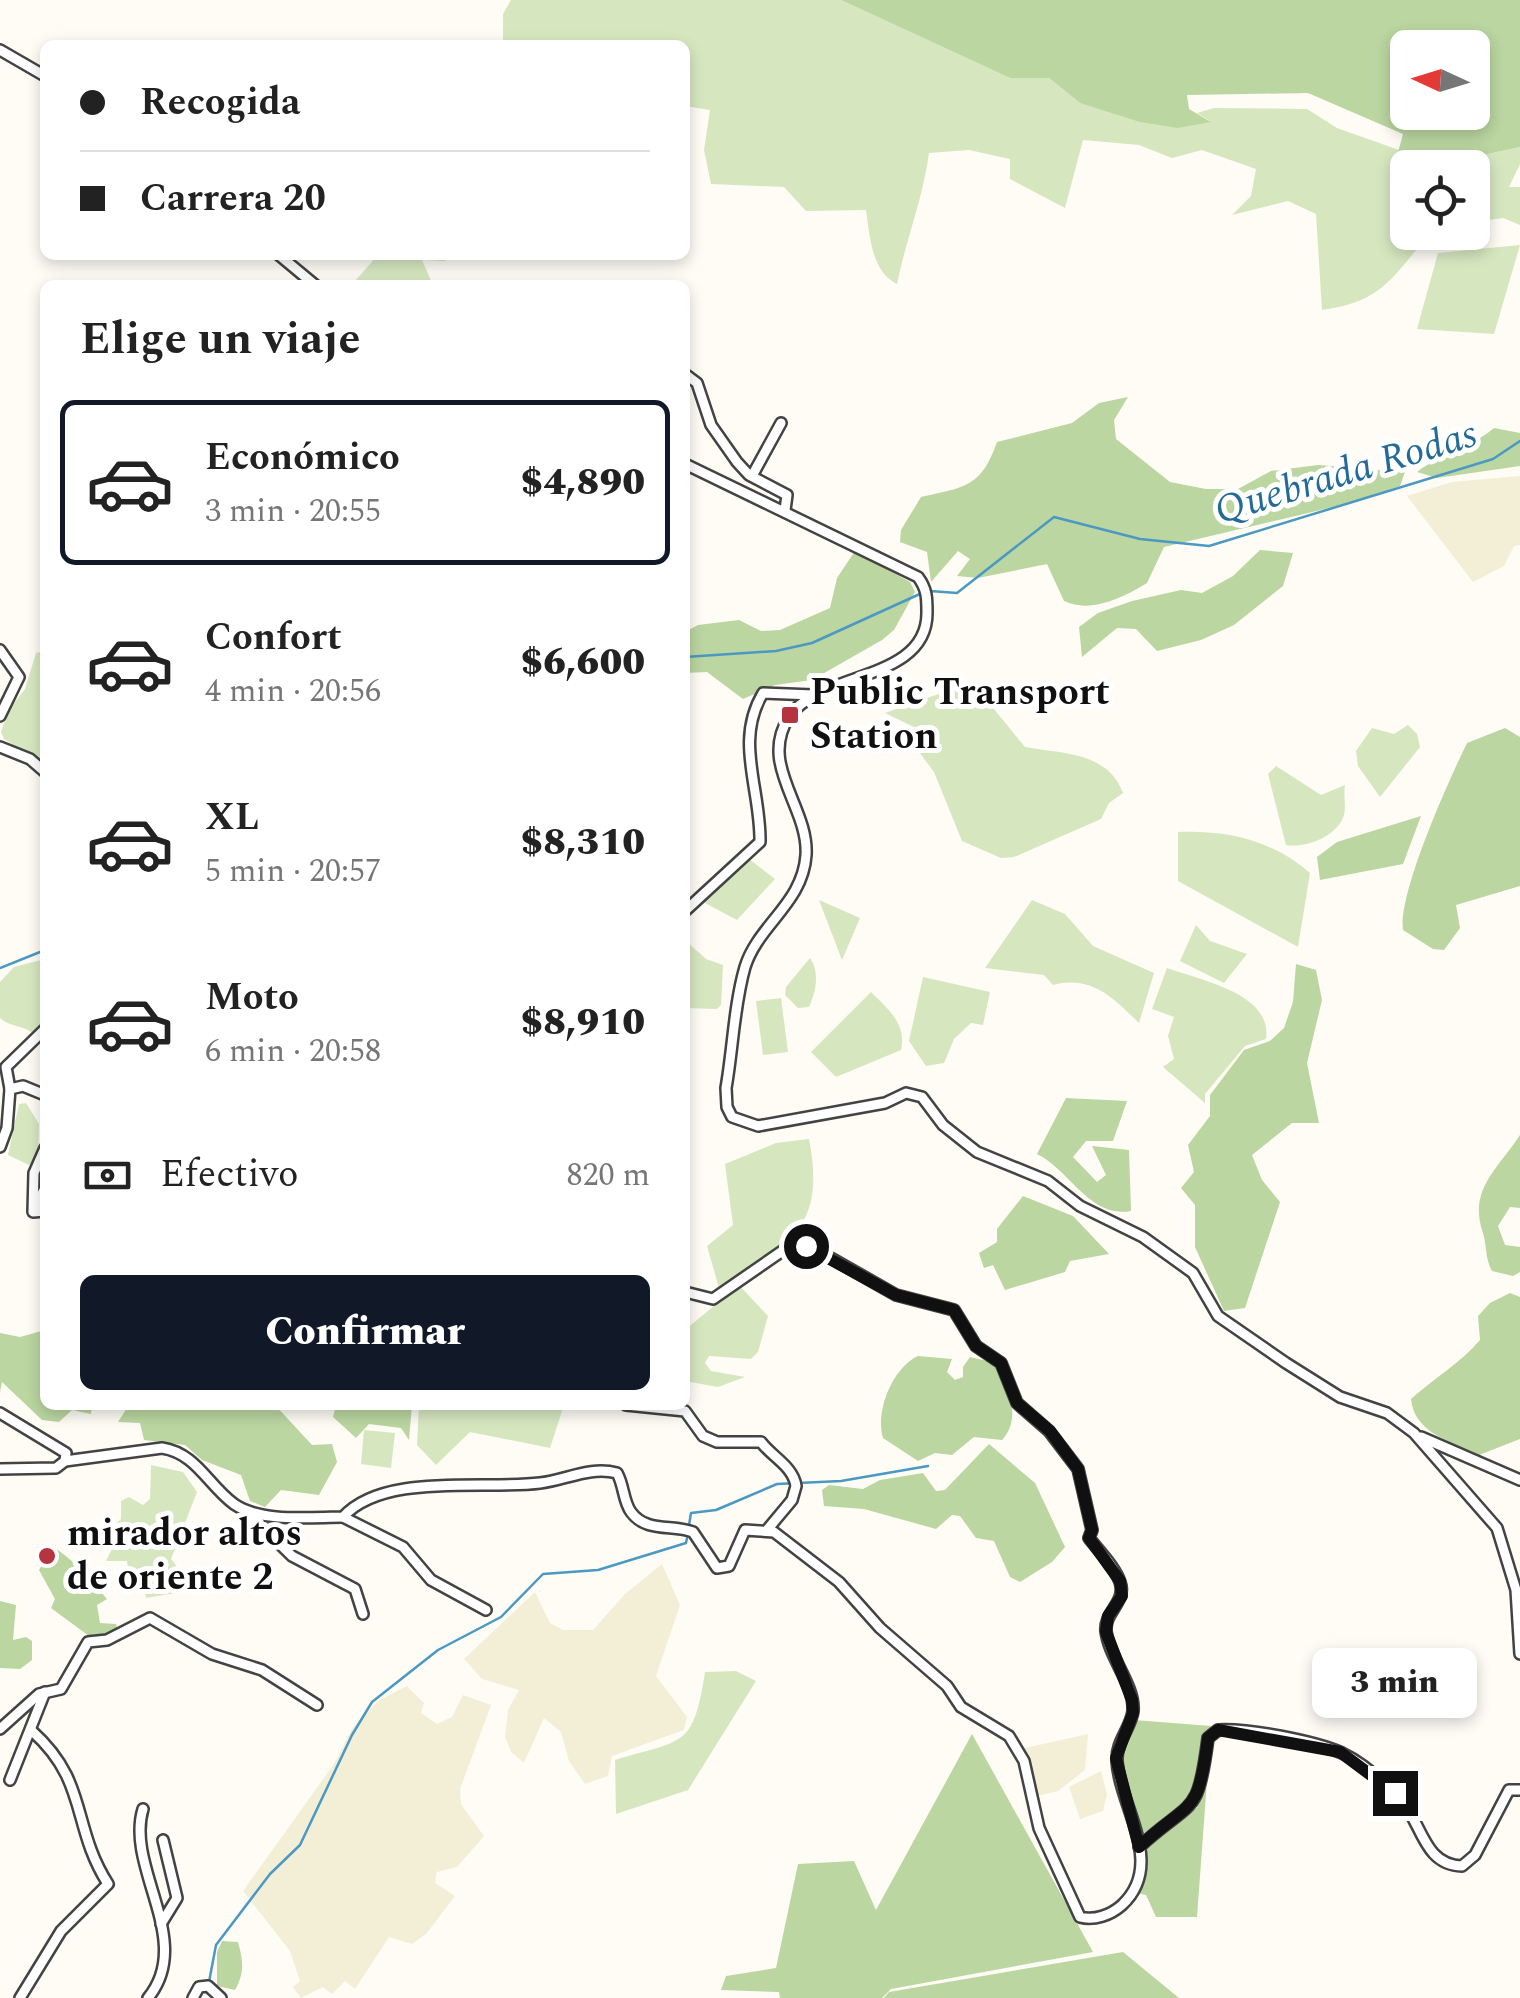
<!DOCTYPE html>
<html lang="es">
<head>
<meta charset="utf-8">
<style>
	:root { --surface:#fff; --page:#f6f6f6; --text:#222; --muted:#767676; --line:#e0e0e0; --accent:#111827 }
	body { margin:0; font-family:Spectral,serif; background:var(--page); color:var(--text); height:100vh; display:flex; flex-direction:column; font-size:38px; white-space:nowrap }
	* { box-sizing:border-box; margin:0 }
	p { font-size:32px; color:var(--muted) }
	.icon { flex:none; width:55px; height:55px; fill:none; stroke:currentColor; stroke-width:2; stroke-linecap:round; stroke-linejoin:round }
	.map { position:relative; flex:1; overflow:hidden }
	.drawer { position:absolute; left:40px; top:280px; width:650px; height:1130px; display:flex; flex-direction:column; background:var(--surface); border-radius:15px; box-shadow:0 5px 15px #0003 }
	.drawer>* { flex:none }
	.top-card { position:absolute; left:40px; top:40px; width:650px; height:220px; border-radius:15px; box-shadow:0 5px 15px #0003; display:grid; align-content:center; height:220px; padding:0 40px; background:var(--surface) }
	.needle { width:65px; rotate:274deg }
	.buttons { position:absolute; left:1390px; top:30px; display:grid; gap:20px }
	.buttons a { display:grid; place-items:center; width:100px; height:100px; border-radius:15px; background:var(--surface); box-shadow:0 5px 15px #0003; font-size:50px }
	.end { position:absolute; width:45px; height:45px; margin:-22px; border:12px solid #101010; background:#fff; box-shadow:0 0 0 5px #fff }
	.from { border-radius:50% }
	.bubble { position:absolute; height:70px; border-radius:15px; background:var(--surface); box-shadow:0 5px 15px #0003; font-size:32px; font-weight:800; line-height:70px; text-align:center }
	.top-card b { display:flex; align-items:center; gap:35px; height:95px; font-size:38px }
	.top-card b+b { border-top:2px solid var(--line) }
	.top-card i { width:25px; height:25px; background:var(--text) }
	ul { padding:0; list-style:none }
	li { display:flex; align-items:center; gap:30px; height:165px; margin:0 20px 15px; padding:0 20px; border:5px solid transparent; border-radius:15px }
	li div { flex:1 }
	li b { display:block; font-size:38px }
	li em { font-style:normal; font-weight:800 }
	li.active { border-color:var(--accent) }
	li>.icon { width:90px; height:90px; stroke-width:1.5 }
	h2 { padding:0 40px; font-size:45px; line-height:120px }
	.pay { display:flex; align-items:center; gap:25px; height:110px; padding:0 40px; font-size:38px }
	.pay p { margin-inline-start:auto }
	.button { display:flex; gap:20px; margin-top:auto; padding:20px 40px }
	.button a { flex:1; height:115px; border-radius:15px; background:var(--accent); color:#fff; font-size:40px; font-weight:800; line-height:115px; text-align:center }
	.map>svg:first-child { display:block }
	.farmland { fill:#f3efd6 }
	.green { fill:#d6e7c0 }
	.forest { fill:#bbd6a1; fill-rule:evenodd }
	.lines { fill:none; stroke-linecap:round; stroke-linejoin:round }
	.stream { stroke:#4b98c2; stroke-width:2.5 }
	.street-casing { stroke:#434343; stroke-width:14 }
	.street { stroke:#fff; stroke-width:9 }
	.route { stroke:#101010; stroke-width:12 }
	.poi-dot { fill:#b5343f; stroke:#fff; stroke-width:4 }
	.labels { text-anchor:middle; dominant-baseline:central; stroke-width:10; stroke-linejoin:round; paint-order:stroke }
	.poi-label { font-size:38px; font-weight:bold; fill:#101010; stroke:#fff; text-anchor:start }
	.water-label { font-size:40px; font-style:italic; fill:#236a98; stroke:#fff }
</style>
</head>
<body>
<div class="map">
<svg width="1520" height="1998" viewBox="0 0 1520 1998">
	<rect width="100%" height="100%" fill="#fefcf5"/>
	<g class="farmland">
		<path d="M1520 476V545L1514 546 1504 566 1473 582 1407 496 1452 482Z"/>
		<path d="M662 1564 680 1605 656 1676 687 1717 684 1730 612 1756 608 1776 585 1784 569 1761 561 1732 544 1718 524 1763 511 1752 505 1736 508 1710 519 1690 482 1679 464 1659 535 1592 550 1623 563 1630H593L625 1594Z"/>
		<path d="M407 1686 424 1703 421 1713 437 1724 452 1717 463 1695 491 1705 460 1789 461 1804 484 1836 457 1867 437 1872 435 1883 455 1896 426 1934 412 1944 389 1937 355 1989 345 1981 332 1994 323 1987 301 1998 293 1987 300 1981 290 1951 243 1891 334 1764 352 1729 378 1701Z"/>
		<path d="M1088 1734 1085 1770 1058 1791 1033 1797 1025 1748Z"/>
		<path d="M1101 1771 1107 1795 1103 1811 1080 1819 1069 1787Z"/>
	</g>
	<g class="green">
		<path d="M511 0H841L1010 78H1049L1080 103 1210 121 1197 113 1214 108 1307 109 1337 128 1399 150 1394 167 1395 215 1407 203 1408 232 1431 233C1391 277 1385 301 1322 310L1316 214 1288 201 1232 215 1251 196 1256 169 1202 150 1172 158 1139 145 1083 140 1065 208 1010 179V159L969 150 929 153C923 198 906 240 897 284 871 271 870 236 866 210L806 211 784 187 711 184 704 150 710 110 685 106V45H503V14Z"/>
		<path d="M1520 147V164L1509 187H1520V225L1503 218 1473 222 1470 168 1483 155Z"/>
		<path d="M1520 245 1494 334 1417 329 1438 253Z"/>
		<path d="M378 255H450L445 261 422 260 432 283 428 285H357L355 281Z"/>
		<path d="M45 651V765L4 739 1 732 8 711 25 689 36 653Z"/>
		<path d="M972 682 1025 747C1064 754 1108 752 1123 793L1109 803 1101 819 1014 857 1001 858 962 841 934 772 916 748 918 729 885 713Z"/>
		<path d="M1408 725 1417 734 1420 747 1380 797 1358 766 1356 751 1372 728 1394 734Z"/>
		<path d="M1276 766 1321 795 1345 785C1343 795 1347 810 1343 818 1334 838 1305 848 1286 845L1268 774Z"/>
		<path d="M1178 832C1227 830 1272 840 1310 873L1298 947 1178 881Z"/>
		<path d="M748 858 775 879 737 920 703 902Z"/>
		<path d="M819 900 860 918 842 960Z"/>
		<path d="M1032 900 1065 914 1093 946 1154 973 1139 1023C1113 998 1092 975 1053 985L1044 975 985 968Z"/>
		<path d="M1196 925 1210 941 1247 954 1224 983 1180 961Z"/>
		<path d="M686 941 706 959 723 965 721 1005 717 1009 685 1008Z"/>
		<path d="M810 958C820 972 816 992 809 1007L798 1008 785 995 786 987Z"/>
		<path d="M45 959V1026L35 1035C23 1024 11 1028 0 1018V982L14 967Z"/>
		<path d="M1167 968C1199 980 1273 993 1266 1039L1245 1046 1205 1094V1103L1163 1067 1174 1059 1168 1036 1174 1017 1152 1009Z"/>
		<path d="M923 977 990 992 983 1025 971 1023 954 1039 944 1063 926 1066 909 1041Z"/>
		<path d="M871 992C888 1009 907 1024 901 1050L836 1077 811 1052Z"/>
		<path d="M781 998 788 1052 763 1055 756 1001Z"/>
		<path d="M26 1103 39 1124 38 1158 29 1165 8 1155 19 1104Z"/>
		<path d="M809 1139C827 1230 787 1246 719 1288L707 1246 733 1225 725 1164 776 1143Z"/>
		<path d="M739 1285 768 1316 758 1352 751 1359 709 1356 705 1363 711 1371 745 1377 718 1387 685 1381V1330Z"/>
		<path d="M419 1405H564L550 1448 470 1432 436 1465 417 1445Z"/>
		<path d="M364 1430 395 1433 391 1468 361 1464Z"/>
		<path d="M151 1465 183 1472 197 1492 171 1559 179 1569 166 1580 165 1589 176 1593 146 1598 144 1587 130 1579 127 1561H106L118 1536 115 1525 121 1519V1501L129 1497 143 1505 150 1499Z"/>
		<path d="M736 1671 756 1681 688 1790 616 1814 615 1760C684 1739 693 1749 705 1672Z"/>
	</g>
	<g class="forest">
		<path d="M841 0H1520V147L1483 155 1470 167 1408 168 1407 203 1394 217V167L1403 134 1308 93 1187 95 1189 109 1211 122 1178 128 1140 122 1080 103 1049 78H1010ZM1408 48H1472V112H1408Z"/>
		<path d="M1128 397 1114 420 1116 439 1170 482 1206 489H1238L1271 471 1318 465 1405 472 1400 486 1346 504 1164 547 1147 583C1124 597 1091 614 1064 601L1047 564 978 578 957 576 970 559 958 551 931 582 927 552 900 542 901 530 921 497C966 487 981 487 997 442L1072 423 1099 403Z"/>
		<path d="M1494 428 1520 433V466L1437 478 1417 472C1442 453 1471 448 1494 428Z"/>
		<path d="M1260 550 1293 553 1283 586 1234 625 1201 640 1157 651 1136 629 1117 628 1082 657 1079 627 1098 613 1132 601 1181 590 1202 593 1233 576Z"/>
		<path d="M855 551 910 582 915 592 894 630 882 640 812 680 775 685 743 699 707 672 685 673V632L698 625 739 620 761 631 780 630 830 608 837 578Z"/>
		<path d="M1505 728 1520 737V886L1456 905 1460 928 1444 950 1433 949 1403 930C1398 893 1449 780 1467 743Z"/>
		<path d="M1421 816 1403 864 1320 880 1317 857 1337 842Z"/>
		<path d="M1296 964 1316 970 1322 1000 1307 1063 1319 1123H1292L1252 1155 1262 1180 1280 1202 1245 1308 1224 1311 1195 1247V1205L1181 1188 1194 1172 1188 1145 1210 1116V1095L1244 1050 1270 1041 1284 1028 1293 1002Z"/>
		<path d="M1066 1098 1127 1101 1113 1141H1086L1073 1157 1097 1182 1106 1175 1092 1146 1129 1150 1131 1211C1090 1219 1069 1169 1037 1154Z"/>
		<path d="M1520 1135V1208L1510 1207 1498 1226 1505 1245 1520 1247V1272L1513 1276 1492 1271C1485 1258 1487 1247 1483 1233 1468 1190 1497 1170 1520 1135Z"/>
		<path d="M1023 1196 1073 1216 1109 1254 1070 1261 1065 1272 1005 1290 993 1265 984 1268 979 1253 997 1242V1229Z"/>
		<path d="M1510 1293 1520 1297V1439L1479 1455C1452 1442 1414 1433 1411 1399 1433 1379 1462 1362 1480 1340L1478 1316 1490 1303Z"/>
		<path d="M45 1330V1405H92L91 1414 72 1410 59 1422 42 1420 2 1382 0 1392V1333L20 1337Z"/>
		<path d="M918 1356 952 1359 947 1372 955 1380 963 1377V1367L970 1357 996 1363C1007 1387 1023 1417 1002 1440L974 1437 952 1455 935 1453 918 1461 883 1438C875 1412 892 1368 918 1356Z"/>
		<path d="M129 1405H275L312 1445 332 1444 337 1462 319 1495 281 1490 265 1507 250 1501 241 1475 202 1460 185 1445 144 1440 140 1423 118 1422Z"/>
		<path d="M336 1405H412L409 1440 401 1428 369 1424 356 1438 333 1417Z"/>
		<path d="M989 1444 1035 1483 1065 1547 1052 1562 1020 1582 1010 1577 994 1541 976 1538 960 1516 952 1515 936 1529 864 1509 824 1506 822 1490 829 1485 863 1489 880 1480 923 1473 936 1491 945 1490Z"/>
		<path d="M57 1549 78 1566 107 1599 97 1605 100 1623 116 1624 118 1631 89 1636 51 1608 55 1599 39 1570 47 1556Z"/>
		<path d="M0 1601 16 1605 13 1640 26 1637 32 1641V1660L20 1669 0 1668Z"/>
		<path d="M1134 1720 1211 1726 1197 1917H1156L1146 1895 1137 1893 1143 1848 1198 1807 1180 1808 1141 1835C1131 1796 1110 1757 1134 1720Z"/>
		<path d="M972 1734 1093 1952 891 1989 882 1998H780L779 1992 721 1990 726 1976 776 1968 798 1864 854 1861 876 1910Z"/>
		<path d="M222 1941 238 1942C243 1961 245 1972 235 1990L217 1986V1952Z"/>
		<path d="M1123 1952 1179 1998H884L889 1992Z"/>
	</g>
	<g class="lines">
		<g class="stream">
			<path d="M930 591 957 593 1054 517 1140 539 1209 546 1493 459 1520 441"/>
			<path d="M685 657 776 651 812 643 922 593"/>
			<path d="M0 968 45 950"/>
			<path d="M689 1525 691 1513 716 1510 777 1484 841 1481 928 1466"/>
			<path d="M209 1982 216 1945 270 1874 300 1845 352 1735 372 1702 438 1650 501 1617 543 1574 598 1570 686 1543 688 1533"/>
		</g>
		<defs>
			<g id="street">
				<path d="M0 50 45 76"/>
				<path d="M279 255 315 285"/>
				<path d="M685 374 697 383 711 425 737 462 749 475 787 495 785 510"/>
				<path d="M685 464 918 577C927 589 927 598 927 613 927 682 819 671 789 717 758 765 809 807 806 855 803 903 758 925 745 967 734 1005 733 1048 726 1088L727 1107 732 1117 758 1126 885 1103 906 1093 922 1097 943 1125 977 1152 1048 1181 1080 1206 1143 1237 1193 1273 1218 1316 1286 1363 1340 1397 1387 1413 1414 1433 1497 1528 1516 1590 1520 1654"/>
				<path d="M752 476 781 423"/>
				<path d="M0 650 19 677 0 716"/>
				<path d="M0 747 30 759 45 772"/>
				<path d="M685 911 760 842C761 789 734 741 763 693L813 695"/>
				<path d="M10 1089 6 1067 45 1029"/>
				<path d="M0 1147 7 1128 10 1089 23 1086 45 1095"/>
				<path d="M45 1148 34 1173 33 1212 45 1211"/>
				<path d="M36 1205 45 1188"/>
				<path d="M626 1405 685 1411 703 1436 717 1442H761C772 1457 793 1466 796 1486L792 1500 767 1530"/>
				<path d="M0 1413 66 1453 65 1461 56 1468 0 1469"/>
				<path d="M1421 1437 1520 1480"/>
				<path d="M65 1461 162 1448C196 1453 208 1485 234 1504 261 1523 312 1517 343 1517 383 1472 485 1490 540 1483 566 1480 590 1466 617 1473 624 1485 623 1501 631 1512 646 1533 673 1524 693 1532L717 1568 729 1566 745 1530 774 1532 839 1582 880 1628 947 1686 961 1707 1009 1736 1024 1761 1039 1828 1080 1917C1094 1921 1111 1915 1122 1905 1166 1864 1120 1808 1117 1761 1116 1741 1131 1728 1133 1711 1135 1685 1109 1658 1106 1631 1104 1612 1127 1602 1120 1582 1115 1567 1099 1551 1089 1538L1092 1530 1078 1469 1049 1431 1017 1403 1001 1363 976 1346 954 1310 896 1295 815 1249 791 1245 713 1299 685 1292"/>
				<path d="M246 1511 292 1556 355 1589 363 1614"/>
				<path d="M343 1517 403 1547 431 1580 486 1610"/>
				<path d="M0 1729 39 1694 61 1689 88 1642 107 1640 150 1618 212 1654 262 1670 317 1705"/>
				<path d="M10 1780 45 1692"/>
				<path d="M143 1809C125 1868 195 1941 148 1998"/>
				<path d="M1139 1847C1193 1798 1198 1818 1208 1738L1218 1730C1248 1728 1314 1741 1342 1753 1361 1762 1383 1781 1398 1796 1422 1820 1422 1865 1462 1866L1475 1855 1509 1790H1520"/>
				<path d="M161 1924 177 1898 163 1840"/>
				<path d="M20 1998 61 1931 108 1884C71 1826 89 1782 32 1731"/>
				<path d="M193 1998 199 1987 208 1986 221 1998"/>
			</g>
		</defs>
		<use href="#street" class="street-casing"/>
		<use href="#street" class="street"/>
	</g>
	<g class="lines">
		<path class="route" d="M806 1246 896 1295 954 1310 976 1346 1001 1363 1017 1403 1050 1431 1078 1469 1092 1530 1089 1538 1120 1581 1122 1596 1108 1616 1106 1632 1132 1700 1133 1713 1116 1758 1139 1847C1192 1798 1198 1818 1208 1738L1218 1730 1340 1752 1395 1793"/>
	</g>
	<g class="poi-dot">
		<rect x="780" y="705" width="20" height="20" rx="5"/>
		<circle cx="47" cy="1556" r="10"/>
	</g>
	<g class="labels">
		<g class="poi-label">
			<text x="810" y="693">Public Transport<tspan x="810" dy="44">Station</tspan></text>
			<text x="67" y="1534">mirador altos<tspan x="67" dy="44">de oriente 2</tspan></text>
		</g>
		<g class="water-label">
			<text transform="translate(1346 473) rotate(-17)">Quebrada Rodas</text>
		</g>
	</g>
</svg>
<div class="buttons">
<a><svg class="needle" viewBox="-14 -14 28 28"><path d="M0-13l5 13h-10z" fill="#e53935"/><path d="M0 13l5-13h-10z" fill="#767676"/></svg></a>
<a><svg class="icon" aria-label="locate" viewBox="0 0 24 24"><circle cx="12" cy="12" r="6"/><path d="M12 2v4M12 18v4M2 12h4M18 12h4"/></svg></a>
</div>
<i class="end from" style="left:806px;top:1246px"></i>
<i class="end" style="left:1395px;top:1793px"></i>
<div class="bubble" style="left:1312px;top:1648px;width:165px">3 min</div>
<div class="top-card">
<b><i class="from"></i>Recogida</b>
<b><i></i>Carrera 20</b>
</div>
<section class="drawer">
<h2>Elige un viaje</h2>
<ul>
<li class="active"><svg class="icon" aria-label="car" viewBox="0 0 24 24"><path d="M5 17H2v-5l4-1 3-4h7l3 4 3 1v5h-3M9 17h6M6 11h13"/><circle cx="7" cy="17" r="2"/><circle cx="17" cy="17" r="2"/></svg><div><b>Económico</b><p>3 min · 20:55</p></div><em>$4,890</em></li>
<li><svg class="icon" aria-label="car" viewBox="0 0 24 24"><path d="M5 17H2v-5l4-1 3-4h7l3 4 3 1v5h-3M9 17h6M6 11h13"/><circle cx="7" cy="17" r="2"/><circle cx="17" cy="17" r="2"/></svg><div><b>Confort</b><p>4 min · 20:56</p></div><em>$6,600</em></li>
<li><svg class="icon" aria-label="car" viewBox="0 0 24 24"><path d="M5 17H2v-5l4-1 3-4h7l3 4 3 1v5h-3M9 17h6M6 11h13"/><circle cx="7" cy="17" r="2"/><circle cx="17" cy="17" r="2"/></svg><div><b>XL</b><p>5 min · 20:57</p></div><em>$8,310</em></li>
<li><svg class="icon" aria-label="car" viewBox="0 0 24 24"><path d="M5 17H2v-5l4-1 3-4h7l3 4 3 1v5h-3M9 17h6M6 11h13"/><circle cx="7" cy="17" r="2"/><circle cx="17" cy="17" r="2"/></svg><div><b>Moto</b><p>6 min · 20:58</p></div><em>$8,910</em></li>
</ul>
<div class="pay"><svg class="icon" aria-label="cash" viewBox="0 0 24 24"><path d="M3 7h18v10H3z"/><circle cx="12" cy="12" r="2"/></svg>Efectivo<p>820 m</p></div>
<div class="button"><a>Confirmar</a></div>
</section>
</div>
</body>
</html>
